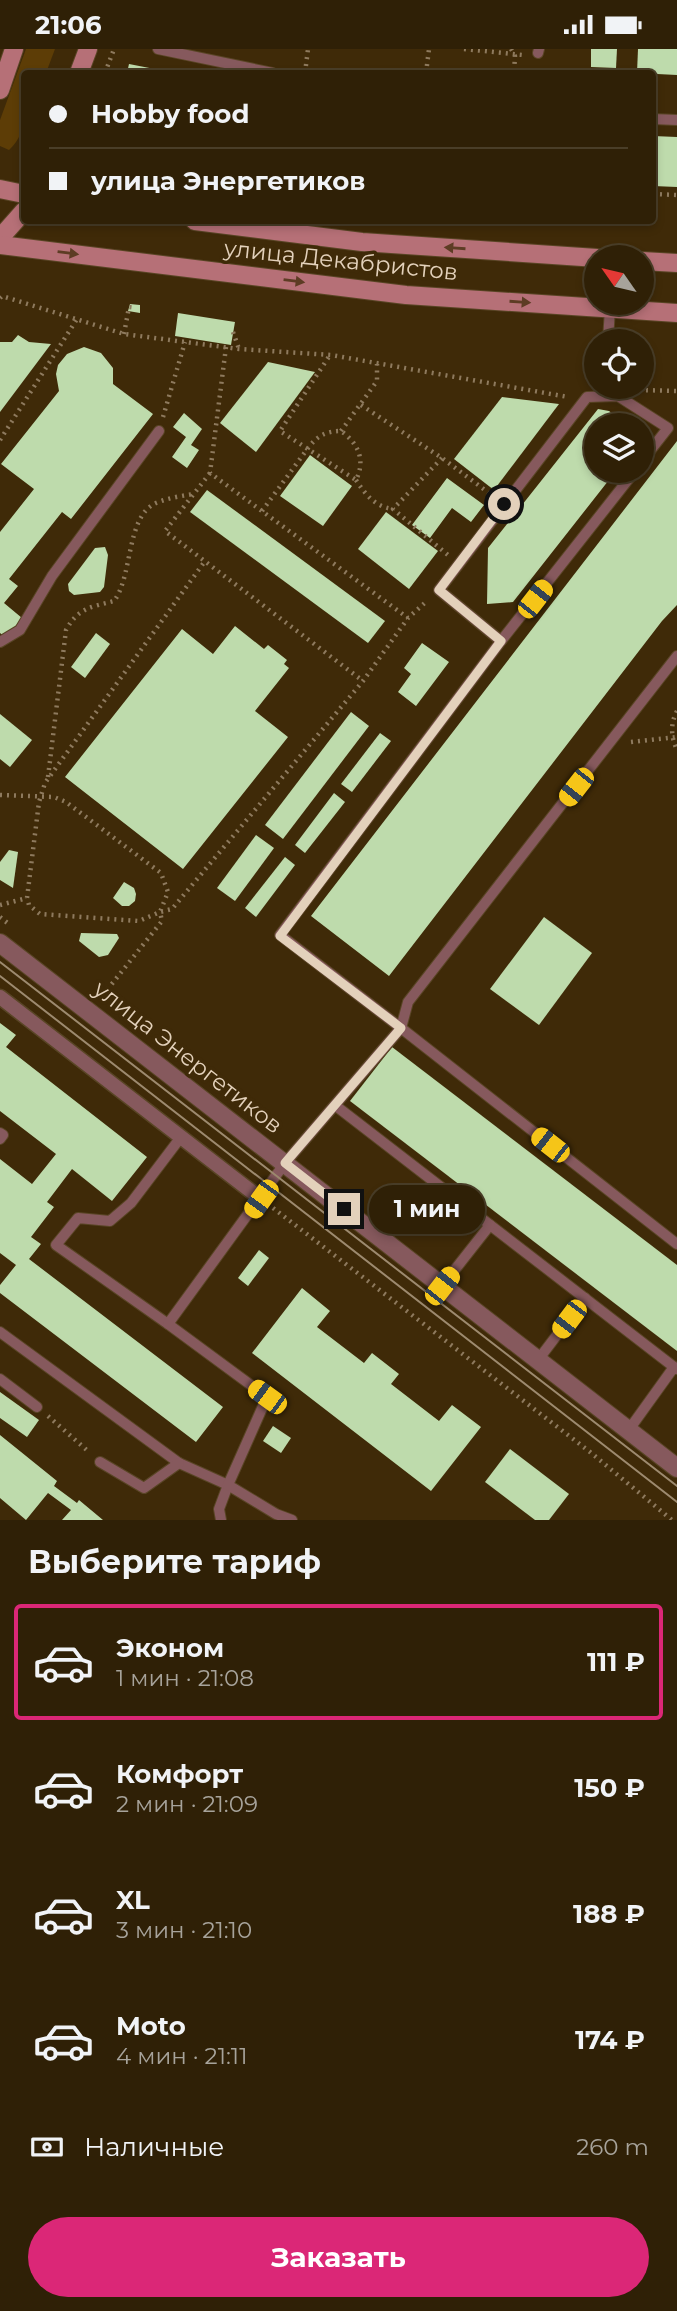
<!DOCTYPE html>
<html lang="ru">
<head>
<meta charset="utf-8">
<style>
  :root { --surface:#2f2006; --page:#372810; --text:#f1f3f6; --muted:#a7a39b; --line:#4a3e28; --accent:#db2777 }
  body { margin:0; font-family:Montserrat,sans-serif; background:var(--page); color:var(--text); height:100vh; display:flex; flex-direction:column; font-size:26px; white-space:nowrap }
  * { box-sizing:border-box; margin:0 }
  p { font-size:23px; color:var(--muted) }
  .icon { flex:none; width:38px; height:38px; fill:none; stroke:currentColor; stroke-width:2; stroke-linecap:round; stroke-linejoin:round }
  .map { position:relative; height:1471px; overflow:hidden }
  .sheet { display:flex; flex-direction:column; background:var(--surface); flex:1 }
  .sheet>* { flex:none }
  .guide { position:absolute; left:21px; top:21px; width:635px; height:154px; border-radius:7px; box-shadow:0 4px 10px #0003,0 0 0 2px var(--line); display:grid; align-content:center; height:154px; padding:0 28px; background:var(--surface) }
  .needle { width:46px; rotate:304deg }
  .fabs { position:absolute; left:584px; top:196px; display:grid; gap:14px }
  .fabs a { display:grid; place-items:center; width:70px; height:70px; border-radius:50%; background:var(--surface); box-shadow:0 4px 10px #0003,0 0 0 2px var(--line); font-size:35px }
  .end { position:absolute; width:32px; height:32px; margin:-16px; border:9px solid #e3d1bb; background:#111; box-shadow:0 0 0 4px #111 }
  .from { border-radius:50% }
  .bubble { position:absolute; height:49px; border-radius:24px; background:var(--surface); box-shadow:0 4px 10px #0003,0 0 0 2px var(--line); font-size:23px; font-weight:700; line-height:49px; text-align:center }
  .car { position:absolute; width:21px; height:42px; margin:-21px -10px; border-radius:9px; box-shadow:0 0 5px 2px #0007; background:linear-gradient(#f5c518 24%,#345 0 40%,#f5c518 0 76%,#345 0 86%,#f5c518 0) }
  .guide b { display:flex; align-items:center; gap:24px; height:66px; font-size:26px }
  .guide b+b { border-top:2px solid var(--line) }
  .guide i { width:18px; height:18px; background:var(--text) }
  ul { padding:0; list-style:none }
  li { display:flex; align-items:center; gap:21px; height:116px; margin:0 14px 10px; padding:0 14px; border:4px solid transparent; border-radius:7px }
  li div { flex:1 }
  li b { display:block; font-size:26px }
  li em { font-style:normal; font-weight:700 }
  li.active { border-color:var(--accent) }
  li>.icon { width:63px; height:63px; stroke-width:1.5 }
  h2 { padding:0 28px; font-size:32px; line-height:84px }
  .pay { display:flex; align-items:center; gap:18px; height:77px; padding:0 28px; font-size:26px }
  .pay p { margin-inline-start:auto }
  .cta { display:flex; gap:14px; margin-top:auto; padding:14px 28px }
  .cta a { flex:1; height:80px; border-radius:42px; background:var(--accent); color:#fff; font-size:28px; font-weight:700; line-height:80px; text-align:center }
  .status { display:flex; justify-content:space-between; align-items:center; height:49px; padding:0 35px; background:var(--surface); direction:ltr }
  .status svg { height:19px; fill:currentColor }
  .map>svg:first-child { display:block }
  .green { fill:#5d3d06 }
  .building { fill:#bedbac }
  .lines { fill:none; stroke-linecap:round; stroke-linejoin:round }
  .service-casing { stroke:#594525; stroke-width:12 }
  .pedestrian-casing { stroke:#594525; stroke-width:17 }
  .minor-casing { stroke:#594525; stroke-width:20 }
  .secondary-casing { stroke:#594525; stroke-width:20 }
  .path { stroke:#8e7a5e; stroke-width:4.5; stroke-dasharray:2 5; stroke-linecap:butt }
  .service { stroke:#86595d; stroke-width:10 }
  .pedestrian { stroke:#86595d; stroke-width:14 }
  .minor { stroke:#86595d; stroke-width:18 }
  .secondary { stroke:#b67077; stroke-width:18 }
  .tram { stroke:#9d8a6f; stroke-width:2 }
  .oneway { fill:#5d3c24 }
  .route { stroke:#e3d1bb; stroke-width:9 }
  .labels { text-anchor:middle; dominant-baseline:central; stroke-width:7; stroke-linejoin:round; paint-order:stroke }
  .street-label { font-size:23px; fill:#e3d1bb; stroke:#3f2a08 }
</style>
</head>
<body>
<div class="status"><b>21:06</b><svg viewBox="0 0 49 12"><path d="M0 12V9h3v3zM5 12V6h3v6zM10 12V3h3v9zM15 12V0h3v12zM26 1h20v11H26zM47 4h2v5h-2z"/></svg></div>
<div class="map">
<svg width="677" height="1471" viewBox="0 0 677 1471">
  <rect width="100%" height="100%" fill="#3f2a08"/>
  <!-- green -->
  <path class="green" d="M26,0h29l-9,24h-22c0,26 7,58 -15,77l-9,-4v-26z"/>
  <!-- building -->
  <g class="building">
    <polygon points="591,0 617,0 616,19 591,18"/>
    <polygon points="638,0 677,0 677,26 637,24"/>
    <polygon points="129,15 170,23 170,24 127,24"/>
    <polygon points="653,87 677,88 677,138 653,137"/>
    <polygon points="130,255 140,256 140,264 128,262"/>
    <polygon points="178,264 235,273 231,296 175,287"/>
    <polygon points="18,286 29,293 51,295 0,363 0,293 12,293"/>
    <polygon points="84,298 101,304 113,319 113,335 153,365 71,470 62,463 9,530 18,537 4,554 22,569 6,589 0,584 0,483 34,440 1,415 59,342 56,325 58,316 67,305"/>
    <polygon points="268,313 315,323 256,403 220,374"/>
    <polygon points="502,348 559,355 494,441 454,410"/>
    <polygon points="598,360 609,362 628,376 597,376 597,422 616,422 513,553 487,555 488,499"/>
    <polygon points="184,364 202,380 191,396 199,401 187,419 172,408 186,388 173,378"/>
    <polygon points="677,392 677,556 662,572 389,927 311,867"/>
    <polygon points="310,406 352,437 323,477 280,447"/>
    <polygon points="447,429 484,456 471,473 452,459 430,489 412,476"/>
    <polygon points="207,441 385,572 368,594 190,463"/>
    <polygon points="386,463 438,502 409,540 358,500"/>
    <polygon points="105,498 108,506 104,538 100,543 74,546 69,542 68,535 95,499"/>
    <polygon points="235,577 264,600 268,596 287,611 284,615 289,619 255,662 288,688 183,820 65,728 182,580 213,605"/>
    <polygon points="96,584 110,595 85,629 71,618"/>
    <polygon points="422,594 449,613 416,657 398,643 411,625 404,619"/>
    <polygon points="351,663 369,677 283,790 265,776"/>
    <polygon points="0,665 32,691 10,718 0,710"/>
    <polygon points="380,684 391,692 352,743 341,735"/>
    <polygon points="334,744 345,753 305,804 295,796"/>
    <polygon points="256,786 274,799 235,852 217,839"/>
    <polygon points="9,801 18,803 13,839 0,831 0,813"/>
    <polygon points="285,808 295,816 256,868 245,859"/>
    <polygon points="124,833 134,839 136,845 135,852 129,857 122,857 113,849"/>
    <polygon points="544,868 592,904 539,976 490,940"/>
    <polygon points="81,884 117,885 119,889 108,906 99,908 79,892"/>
    <polygon points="0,974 16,986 6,998 147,1108 112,1152 72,1120 47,1153 54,1158 31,1188 41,1195 29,1210 223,1358 196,1393 0,1244 0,1236 16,1216 0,1204 0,1110 32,1135 56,1105 0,1062"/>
    <polygon points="392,998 677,1216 677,1302 350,1052"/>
    <polygon points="259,1201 269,1209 248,1237 238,1229"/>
    <polygon points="302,1239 330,1262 317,1278 364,1314 372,1304 399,1325 391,1335 439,1372 452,1356 481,1378 431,1442 252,1304"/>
    <polygon points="0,1343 39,1371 27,1388 0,1369"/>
    <polygon points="273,1377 291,1389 281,1404 263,1392"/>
    <polygon points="0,1386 57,1432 54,1437 77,1454 79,1451 103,1471 62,1471 71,1461 48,1444 26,1471 0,1449"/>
    <polygon points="510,1400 569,1445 549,1471 535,1471 485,1433"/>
  </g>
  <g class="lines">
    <!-- service casing -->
    <g class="service-casing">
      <g id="service">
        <polyline points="158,0 273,24"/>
        <polyline points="538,4 539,0"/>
        <polyline points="653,70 677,71"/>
        <polyline points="608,292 610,259"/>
        <polyline points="501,592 439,541 587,348 618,347 668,379 642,412"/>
        <polyline points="0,593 20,581 52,527 159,382"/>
        <polyline points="677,607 408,953 401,979 677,1195"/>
        <polyline points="336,1057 674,1318"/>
        <polyline points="0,1084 3,1086 0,1090"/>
        <polyline points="442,1237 490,1176"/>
        <polyline points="168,1275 56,1196 78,1169 110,1172 131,1154 181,1088"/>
        <polyline points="0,1283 179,1414 228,1436 219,1460 221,1471"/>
        <polyline points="538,1311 585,1249"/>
        <polyline points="0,1330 37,1358"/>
        <polyline points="628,1382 674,1318 677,1320"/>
        <polyline points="100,1413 144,1439 179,1414"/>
        <polyline points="292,1471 276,1465 228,1436 267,1348 168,1275 285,1114 401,979 280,886 501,592 635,422"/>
      </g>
    </g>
    <!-- pedestrian casing -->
    <g class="pedestrian-casing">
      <polyline id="pedestrian" points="0,948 261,1150"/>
    </g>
    <!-- minor casing -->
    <g class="minor-casing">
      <polyline id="minor" points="0,894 677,1419"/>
    </g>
    <!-- secondary casing -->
    <g class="secondary-casing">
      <g id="secondary">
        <polyline points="79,24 88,0"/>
        <polyline points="0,41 14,0"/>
        <polyline points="0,140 24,145"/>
        <polyline points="195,172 362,193 597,209"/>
        <polyline points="0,189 24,162"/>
        <polyline points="0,196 406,246 677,264"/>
        <polyline points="642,212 677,214"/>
      </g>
    </g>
    <!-- path -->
    <g class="path">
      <polyline points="464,0 523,6"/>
      <polyline points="511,0 515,7 514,24"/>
      <polyline points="105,24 114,0"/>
      <polyline points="305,24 308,0"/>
      <polyline points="426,24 429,0"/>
      <polyline points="653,145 677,146"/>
      <polyline points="0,249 2,247 124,285 239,300 331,306 568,348"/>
      <polyline points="233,283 239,300"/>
      <polyline points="124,285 129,258 136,259"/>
      <polyline points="226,298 210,424 408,569"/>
      <polyline points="639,341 677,342"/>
      <polyline points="361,356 442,409 493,447"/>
      <polyline points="163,368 185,293"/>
      <polyline points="341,382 377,332 377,315"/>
      <polyline points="0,391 77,270"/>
      <polyline points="442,409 393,460 448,506"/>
      <polyline points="210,424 165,482 363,632"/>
      <path d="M356,431c9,14 19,27 37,29"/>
      <path d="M262,462l46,-63c9,-12 18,-17 33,-17 17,12 25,29 15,49l-76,-49 50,-76"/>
      <path d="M677,662c-7,13 -6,26 0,39"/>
      <polyline points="631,693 677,688"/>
      <path d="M48,728l18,-147c12,-22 25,-23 48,-29 19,-25 12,-85 42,-98 12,-5 25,-7 37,-9"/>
      <polyline points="0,746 54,748 66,753 161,824 168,843 160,863 139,872 40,865 29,856 27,849"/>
      <polyline points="0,856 27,849 39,753 45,734 205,512"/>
      <polyline points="0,868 10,876"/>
      <polyline points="103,946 162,872 160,863 172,860 363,632 408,569 428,551"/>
      <polyline points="273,1159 590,1403 672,1471"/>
      <polyline points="48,1367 89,1403"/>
    </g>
    <!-- service -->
    <use href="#service" class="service"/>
    <!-- pedestrian -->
    <use href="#pedestrian" class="pedestrian"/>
    <!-- minor -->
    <use href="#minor" class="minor"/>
    <!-- secondary -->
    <use href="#secondary" class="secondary"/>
    <!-- tram -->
    <g class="tram">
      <polyline points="0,913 677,1437"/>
      <polyline points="0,927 677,1453"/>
    </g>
  </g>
  <!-- one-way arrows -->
  <defs><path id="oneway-solid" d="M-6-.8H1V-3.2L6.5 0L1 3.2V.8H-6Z" transform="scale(1.75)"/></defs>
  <g class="oneway">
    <use href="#oneway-solid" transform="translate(455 199) rotate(-176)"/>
    <use href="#oneway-solid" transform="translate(68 204) rotate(7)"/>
    <use href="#oneway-solid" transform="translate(294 232) rotate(7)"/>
    <use href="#oneway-solid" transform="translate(520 253) rotate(4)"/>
  </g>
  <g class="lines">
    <!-- route -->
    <polyline class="route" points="344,1160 285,1114 401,979 280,887 501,592 439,541 504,455"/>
  </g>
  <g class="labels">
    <!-- street labels -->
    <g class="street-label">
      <text transform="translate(341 211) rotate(6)">улица Декабристов</text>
      <text transform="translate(188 1008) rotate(38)">улица Энергетиков</text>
    </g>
  </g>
</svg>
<div class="fabs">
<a><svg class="needle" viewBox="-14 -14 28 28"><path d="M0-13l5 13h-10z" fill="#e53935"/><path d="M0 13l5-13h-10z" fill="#a7a39b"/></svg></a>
<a><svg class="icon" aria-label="locate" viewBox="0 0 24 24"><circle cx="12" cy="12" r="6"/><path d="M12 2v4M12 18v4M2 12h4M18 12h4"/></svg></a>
<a><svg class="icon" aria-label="layers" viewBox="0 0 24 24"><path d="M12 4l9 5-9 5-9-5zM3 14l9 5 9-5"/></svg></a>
</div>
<i class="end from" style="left:504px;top:455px"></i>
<i class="end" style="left:344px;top:1160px"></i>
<div class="bubble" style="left:369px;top:1136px;width:116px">1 мин</div>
<i class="car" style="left:535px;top:550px;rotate:38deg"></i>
<i class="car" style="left:576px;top:738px;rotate:218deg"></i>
<i class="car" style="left:550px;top:1096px;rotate:308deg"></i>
<i class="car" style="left:261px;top:1150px;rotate:216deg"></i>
<i class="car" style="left:442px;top:1237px;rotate:38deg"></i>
<i class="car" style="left:569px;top:1270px;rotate:217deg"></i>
<i class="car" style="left:267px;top:1348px;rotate:306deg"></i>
<div class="guide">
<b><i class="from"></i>Hobby food</b>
<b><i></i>улица Энергетиков</b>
</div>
</div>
<section class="sheet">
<h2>Выберите тариф</h2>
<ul>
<li class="active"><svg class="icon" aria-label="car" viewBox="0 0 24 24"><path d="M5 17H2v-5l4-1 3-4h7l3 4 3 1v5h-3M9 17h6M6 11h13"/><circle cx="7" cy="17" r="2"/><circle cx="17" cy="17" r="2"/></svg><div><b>Эконом</b><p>1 мин · 21:08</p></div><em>111 ₽</em></li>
<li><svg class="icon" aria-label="car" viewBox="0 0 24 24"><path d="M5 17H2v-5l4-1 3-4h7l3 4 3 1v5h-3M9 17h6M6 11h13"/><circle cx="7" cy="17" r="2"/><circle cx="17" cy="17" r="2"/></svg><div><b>Комфорт</b><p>2 мин · 21:09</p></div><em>150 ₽</em></li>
<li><svg class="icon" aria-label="car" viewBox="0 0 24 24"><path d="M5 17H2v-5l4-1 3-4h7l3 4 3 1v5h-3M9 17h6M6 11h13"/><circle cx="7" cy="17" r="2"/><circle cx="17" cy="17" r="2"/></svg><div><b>XL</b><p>3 мин · 21:10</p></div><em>188 ₽</em></li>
<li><svg class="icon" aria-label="car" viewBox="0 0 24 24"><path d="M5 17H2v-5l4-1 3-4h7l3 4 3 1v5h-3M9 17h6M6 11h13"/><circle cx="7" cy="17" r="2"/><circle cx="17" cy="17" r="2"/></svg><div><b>Moto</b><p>4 мин · 21:11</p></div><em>174 ₽</em></li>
</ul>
<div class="pay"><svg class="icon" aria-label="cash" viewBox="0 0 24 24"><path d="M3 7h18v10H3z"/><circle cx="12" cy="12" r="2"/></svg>Наличные<p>260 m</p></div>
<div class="cta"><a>Заказать</a></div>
</section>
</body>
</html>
